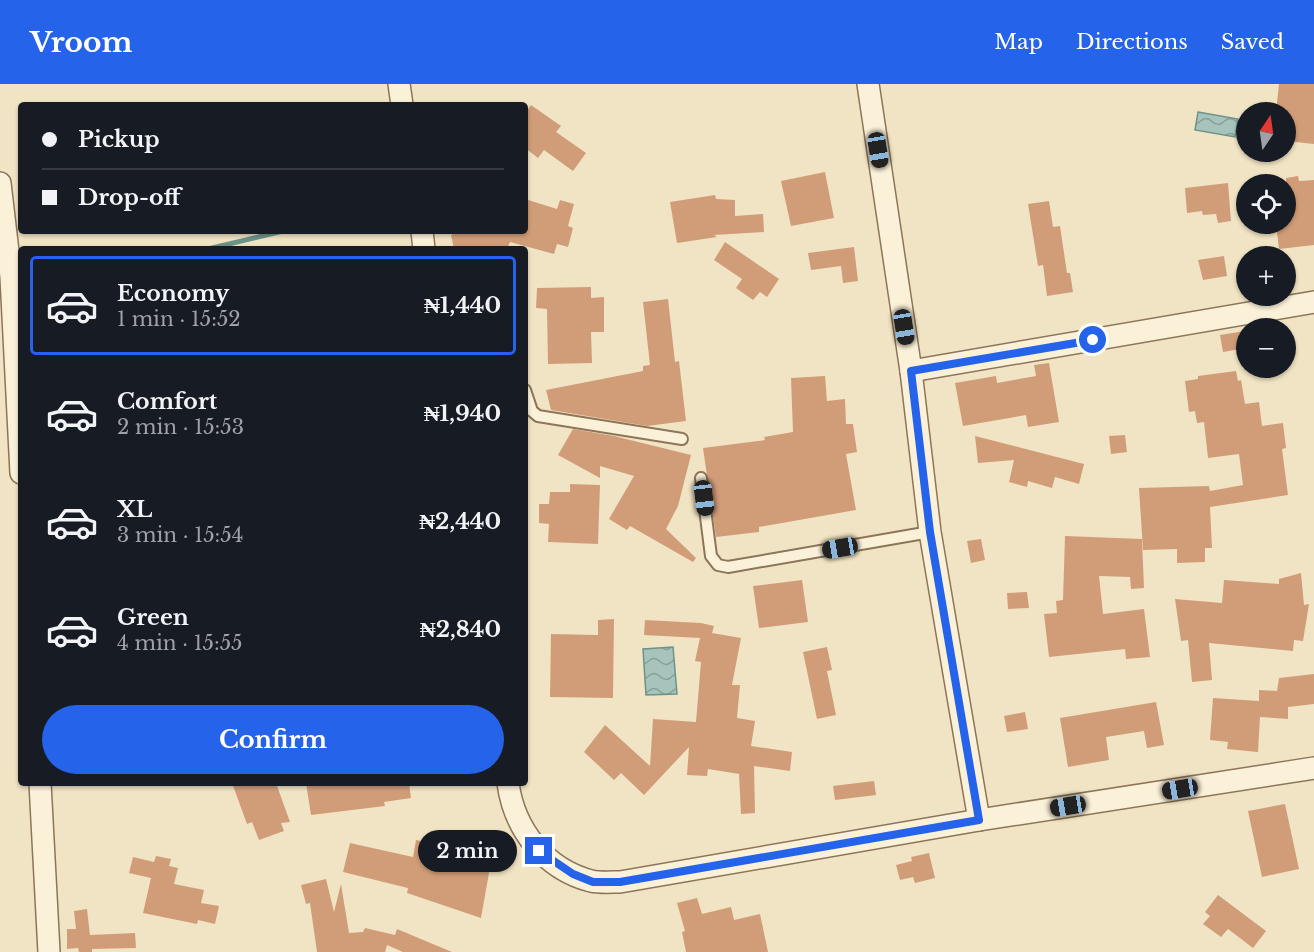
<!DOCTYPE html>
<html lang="en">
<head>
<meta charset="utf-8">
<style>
  :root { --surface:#171b24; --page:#20242c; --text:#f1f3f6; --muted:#9ea1a6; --line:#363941; --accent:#2563eb }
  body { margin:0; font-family:"Libre Baskerville",serif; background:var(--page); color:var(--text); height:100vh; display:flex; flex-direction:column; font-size:22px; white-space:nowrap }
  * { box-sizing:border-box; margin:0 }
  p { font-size:20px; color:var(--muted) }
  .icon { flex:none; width:33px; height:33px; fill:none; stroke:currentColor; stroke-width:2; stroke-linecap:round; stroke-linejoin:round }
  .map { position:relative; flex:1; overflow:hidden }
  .sheet { position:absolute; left:18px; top:162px; width:510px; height:540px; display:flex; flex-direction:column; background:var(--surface); border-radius:6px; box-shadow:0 2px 4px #0004 }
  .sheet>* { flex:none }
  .guide { position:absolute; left:18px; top:18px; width:510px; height:132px; border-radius:6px; box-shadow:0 2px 4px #0004; display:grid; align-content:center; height:132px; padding:0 24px; background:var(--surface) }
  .needle { width:39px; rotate:13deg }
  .fabs { position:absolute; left:1236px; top:18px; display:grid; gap:12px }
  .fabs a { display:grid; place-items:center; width:60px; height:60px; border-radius:50%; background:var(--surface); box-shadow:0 2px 4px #0004; font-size:30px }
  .end { position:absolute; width:27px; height:27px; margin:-14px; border:8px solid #2563eb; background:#fff; box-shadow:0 0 0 3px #fff }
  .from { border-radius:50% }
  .bubble { position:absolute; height:42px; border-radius:21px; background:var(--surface); box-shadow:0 2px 4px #0004; font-size:20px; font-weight:800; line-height:42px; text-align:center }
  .car { position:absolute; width:18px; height:36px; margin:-18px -9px; border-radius:8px; box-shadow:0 0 4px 2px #0007; background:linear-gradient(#222 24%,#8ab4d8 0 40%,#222 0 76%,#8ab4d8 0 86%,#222 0) }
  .guide b { display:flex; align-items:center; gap:21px; height:57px; font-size:22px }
  .guide b+b { border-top:2px solid var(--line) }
  .guide i { width:15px; height:15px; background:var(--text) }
  ul { padding:10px 0 0; list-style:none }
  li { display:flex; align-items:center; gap:18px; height:99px; margin:0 12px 9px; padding:0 12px; border:3px solid transparent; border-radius:6px }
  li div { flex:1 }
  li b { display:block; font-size:22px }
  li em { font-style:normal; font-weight:800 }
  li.on { border-color:var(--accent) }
  li>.icon { width:54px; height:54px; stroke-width:1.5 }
  .button { display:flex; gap:12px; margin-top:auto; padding:12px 24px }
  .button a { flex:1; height:69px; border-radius:36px; background:var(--accent); color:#fff; font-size:24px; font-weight:800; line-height:69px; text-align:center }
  header { display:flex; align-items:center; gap:36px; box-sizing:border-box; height:84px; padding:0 30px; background:var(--accent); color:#fff }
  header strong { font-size:28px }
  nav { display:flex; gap:33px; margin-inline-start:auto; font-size:21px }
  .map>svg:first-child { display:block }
  .water { fill:url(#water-waves); stroke:#6c9389; stroke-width:1.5 }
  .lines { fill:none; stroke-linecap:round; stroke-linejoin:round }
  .stream { stroke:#6c9389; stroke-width:5 }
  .building { fill:#d19d78 }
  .service-casing { stroke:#8d7559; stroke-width:14 }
  .minor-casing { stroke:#8d7559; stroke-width:24 }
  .service { stroke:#fbf1d9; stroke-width:10 }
  .minor { stroke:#fbf1d9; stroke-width:21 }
  .route { stroke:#2563eb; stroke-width:8 }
</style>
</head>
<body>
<header>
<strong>Vroom</strong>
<nav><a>Map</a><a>Directions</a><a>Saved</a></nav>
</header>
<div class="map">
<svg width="1314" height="868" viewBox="0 0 1314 868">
  <defs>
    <pattern id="water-waves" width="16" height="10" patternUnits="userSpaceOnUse" patternTransform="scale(1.5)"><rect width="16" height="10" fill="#a6c4bb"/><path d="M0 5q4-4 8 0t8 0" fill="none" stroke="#88a097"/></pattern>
  </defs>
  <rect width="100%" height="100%" fill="#f1e4c4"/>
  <!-- water -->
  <g class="water">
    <polygon points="1198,28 1238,35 1235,53 1195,46"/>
    <polygon points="673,563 677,610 646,611 643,565"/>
  </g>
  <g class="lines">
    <!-- stream -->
    <polyline class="stream" points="208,165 283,147"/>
  </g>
  <!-- building -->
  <g class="building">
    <polygon points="1279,0 1314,0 1314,60 1286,57 1286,28 1276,28"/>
    <polygon points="531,21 561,42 556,48 586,69 573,87 544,66 538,74 525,64 525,30"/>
    <polygon points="825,88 834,134 791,142 781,97"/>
    <polygon points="1298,92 1299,97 1314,96 1314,161 1279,165 1276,140 1286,140 1286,94"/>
    <polygon points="1228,99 1231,137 1218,139 1216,130 1203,131 1202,127 1187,129 1185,104"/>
    <polygon points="715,111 716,115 735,116 735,132 763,130 764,148 714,151 717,153 677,159 670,118"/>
    <polygon points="525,115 557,125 560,116 574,120 568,142 573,144 568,163 557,160 554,170 510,158 507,165 454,165 451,151 456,149 457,147 525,147"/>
    <polygon points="1049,117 1053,143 1060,142 1067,189 1070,189 1073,208 1047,212 1043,181 1038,182 1028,120"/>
    <polygon points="725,158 779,195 767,213 760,208 753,216 736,204 742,195 714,176"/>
    <polygon points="854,163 858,197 843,199 841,182 811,186 808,169"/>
    <polygon points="1224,172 1227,192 1203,196 1198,176"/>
    <polygon points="591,203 591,214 604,213 604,248 591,248 592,279 548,280 547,225 536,224 537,204"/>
    <polygon points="668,215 675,278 679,277 686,337 647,342 551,326 546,306 643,287 643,282 650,281 643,218"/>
    <polygon points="1245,247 1246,264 1223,268 1220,251"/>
    <polygon points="1049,279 1059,338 1028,343 1026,331 963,342 955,299 996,292 997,299 1036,292 1034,281"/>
    <polygon points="1236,287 1238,297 1241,296 1245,320 1259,318 1262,342 1283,339 1286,364 1282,365 1288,411 1210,423 1212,464 1205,464 1205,478 1177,479 1177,465 1143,466 1139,404 1209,402 1210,407 1243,401 1239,370 1208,374 1204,338 1197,339 1195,327 1189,328 1185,297 1198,295 1198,292"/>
    <polygon points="825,292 827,317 845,315 846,340 853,340 857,368 846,370 856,426 759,443 759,448 716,453 703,364 765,356 764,353 793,348 791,294"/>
    <polygon points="573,345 614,352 691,371 678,422 666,445 696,474 693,478 630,442 627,446 609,435 634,392 600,382 600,394 558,371"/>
    <polygon points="1125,351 1127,368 1111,370 1109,352"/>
    <polygon points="975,352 1084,380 1079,400 1055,393 1052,404 1028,397 1027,403 1009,398 1014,376 978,379"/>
    <polygon points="570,400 600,401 598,460 548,458 549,440 539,439 539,420 549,420 550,408 570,408"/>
    <polygon points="1065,452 1142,455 1144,504 1131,505 1130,493 1099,492 1103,530 1144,525 1150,573 1126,575 1125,565 1049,573 1044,530 1057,529 1056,517 1063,516"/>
    <polygon points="981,455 985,476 971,479 967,457"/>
    <polygon points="1301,489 1304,521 1309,520 1303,557 1294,556 1293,567 1209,559 1212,596 1192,598 1188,556 1181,557 1175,515 1222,519 1224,496 1279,500 1279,495"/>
    <polygon points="802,496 808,538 759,544 753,502"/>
    <polygon points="1027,508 1029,524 1008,525 1007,509"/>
    <polygon points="614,535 613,614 550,613 551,550 598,551 598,536"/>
    <polygon points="645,536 701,539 714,542 712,549 741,554 732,601 740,601 737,634 755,637 751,662 792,668 790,687 754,682 755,729 741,730 739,690 708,685 707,692 687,691 689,663 644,711 621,689 614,696 584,668 605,641 650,682 653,635 696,638 701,578 695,577 700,554 644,551"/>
    <polygon points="827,563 832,586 827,587 836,631 817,635 803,568"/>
    <polygon points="1314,590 1314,620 1288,623 1288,635 1260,633 1258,668 1227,665 1228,658 1210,656 1213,614 1259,617 1259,606 1277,607 1279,594"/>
    <polygon points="1156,618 1164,661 1147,664 1144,647 1106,653 1109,676 1068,683 1060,634"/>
    <polygon points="1025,628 1028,645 1007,648 1004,632"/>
    <polygon points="874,697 876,711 835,716 833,702"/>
    <polygon points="232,699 276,699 290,738 281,739 284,747 259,756 252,738 247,740"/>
    <polygon points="306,699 409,699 411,714 384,718 385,722 311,731"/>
    <polygon points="1285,720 1299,785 1262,793 1248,727"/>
    <polygon points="416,756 492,772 481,834 407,809 408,804 343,788 350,759 413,773"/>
    <polygon points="929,769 935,794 915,799 913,793 900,796 896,781 912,777 911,773"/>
    <polygon points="156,772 171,775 169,782 178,784 174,800 204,806 201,819 219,822 215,840 198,836 197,840 143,829 151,794 129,789 133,773 154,778"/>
    <polygon points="326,795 334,828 341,800 349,849 363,848 365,844 395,851 397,845 452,868 403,868 387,861 385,868 317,868 310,819 306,820 301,801"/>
    <polygon points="1218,811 1266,847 1253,864 1228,845 1221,853 1203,840 1210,832 1205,828"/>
    <polygon points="697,814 702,830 731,823 734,836 760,830 768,868 686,868 682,848 685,847 677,819"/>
    <polygon points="87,825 90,851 135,849 136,864 92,865 92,868 79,868 78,864 67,865 67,845 76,845 74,827"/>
  </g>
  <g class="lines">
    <!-- service casing -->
    <g class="service-casing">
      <g id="service">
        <polyline points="525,306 532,327 538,332 682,355"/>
        <polyline points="701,394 711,472 718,481 728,483 930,448"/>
      </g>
    </g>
    <!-- minor casing -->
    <g class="minor-casing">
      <g id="minor">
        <polyline points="399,0 402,21"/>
        <polyline points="868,0 911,287 930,448 979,736"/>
        <polyline points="0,99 11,193 21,389"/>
        <polyline points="422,147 424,165"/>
        <polyline points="911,287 1314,218"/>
        <polyline points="40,699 49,868"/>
        <path d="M508,699c6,46 37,86 83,98 9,2 20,1 29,1l359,-62 335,-52"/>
      </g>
    </g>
    <!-- service -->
    <use href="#service" class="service"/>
    <!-- minor -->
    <use href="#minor" class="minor"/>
  </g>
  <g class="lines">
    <!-- route -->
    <polyline class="route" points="539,767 573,790 593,798 620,798 979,736 930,448 911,287 1093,256"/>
  </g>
</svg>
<div class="fabs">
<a><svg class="needle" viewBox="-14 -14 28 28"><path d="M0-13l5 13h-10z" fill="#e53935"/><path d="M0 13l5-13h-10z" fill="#9ea1a6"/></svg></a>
<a><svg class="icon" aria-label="locate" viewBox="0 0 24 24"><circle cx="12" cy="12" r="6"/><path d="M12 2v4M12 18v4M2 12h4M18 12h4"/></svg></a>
<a>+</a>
<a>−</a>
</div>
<i class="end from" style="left:1093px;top:256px"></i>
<i class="end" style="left:539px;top:767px"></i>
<div class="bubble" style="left:418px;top:746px;width:99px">2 min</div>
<i class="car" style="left:878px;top:66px;rotate:171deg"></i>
<i class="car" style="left:904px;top:243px;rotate:171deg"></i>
<i class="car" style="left:704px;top:414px;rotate:173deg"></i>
<i class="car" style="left:840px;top:464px;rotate:260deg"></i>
<i class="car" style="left:1180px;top:705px;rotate:261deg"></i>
<i class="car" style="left:1068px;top:722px;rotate:261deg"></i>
<div class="guide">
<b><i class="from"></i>Pickup</b>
<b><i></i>Drop-off</b>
</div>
<section class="sheet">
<ul>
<li class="on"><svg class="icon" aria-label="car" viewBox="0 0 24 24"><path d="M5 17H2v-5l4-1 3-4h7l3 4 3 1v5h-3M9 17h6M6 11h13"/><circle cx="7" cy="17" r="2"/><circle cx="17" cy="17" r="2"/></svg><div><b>Economy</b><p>1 min · 15:52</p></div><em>₦1,440</em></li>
<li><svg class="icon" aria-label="car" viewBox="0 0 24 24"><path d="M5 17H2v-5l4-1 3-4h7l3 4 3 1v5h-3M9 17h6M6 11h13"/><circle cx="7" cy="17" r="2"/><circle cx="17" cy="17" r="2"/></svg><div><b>Comfort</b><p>2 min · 15:53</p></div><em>₦1,940</em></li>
<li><svg class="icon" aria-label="car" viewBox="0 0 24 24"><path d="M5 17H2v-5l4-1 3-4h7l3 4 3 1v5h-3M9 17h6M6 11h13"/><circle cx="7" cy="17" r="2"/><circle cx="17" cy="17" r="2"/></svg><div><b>XL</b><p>3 min · 15:54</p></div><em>₦2,440</em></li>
<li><svg class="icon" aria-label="car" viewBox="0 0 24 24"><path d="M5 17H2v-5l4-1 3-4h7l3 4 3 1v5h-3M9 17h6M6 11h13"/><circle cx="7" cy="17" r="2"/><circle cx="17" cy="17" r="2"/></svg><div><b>Green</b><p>4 min · 15:55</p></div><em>₦2,840</em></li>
</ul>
<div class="button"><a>Confirm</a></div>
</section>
</div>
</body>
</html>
